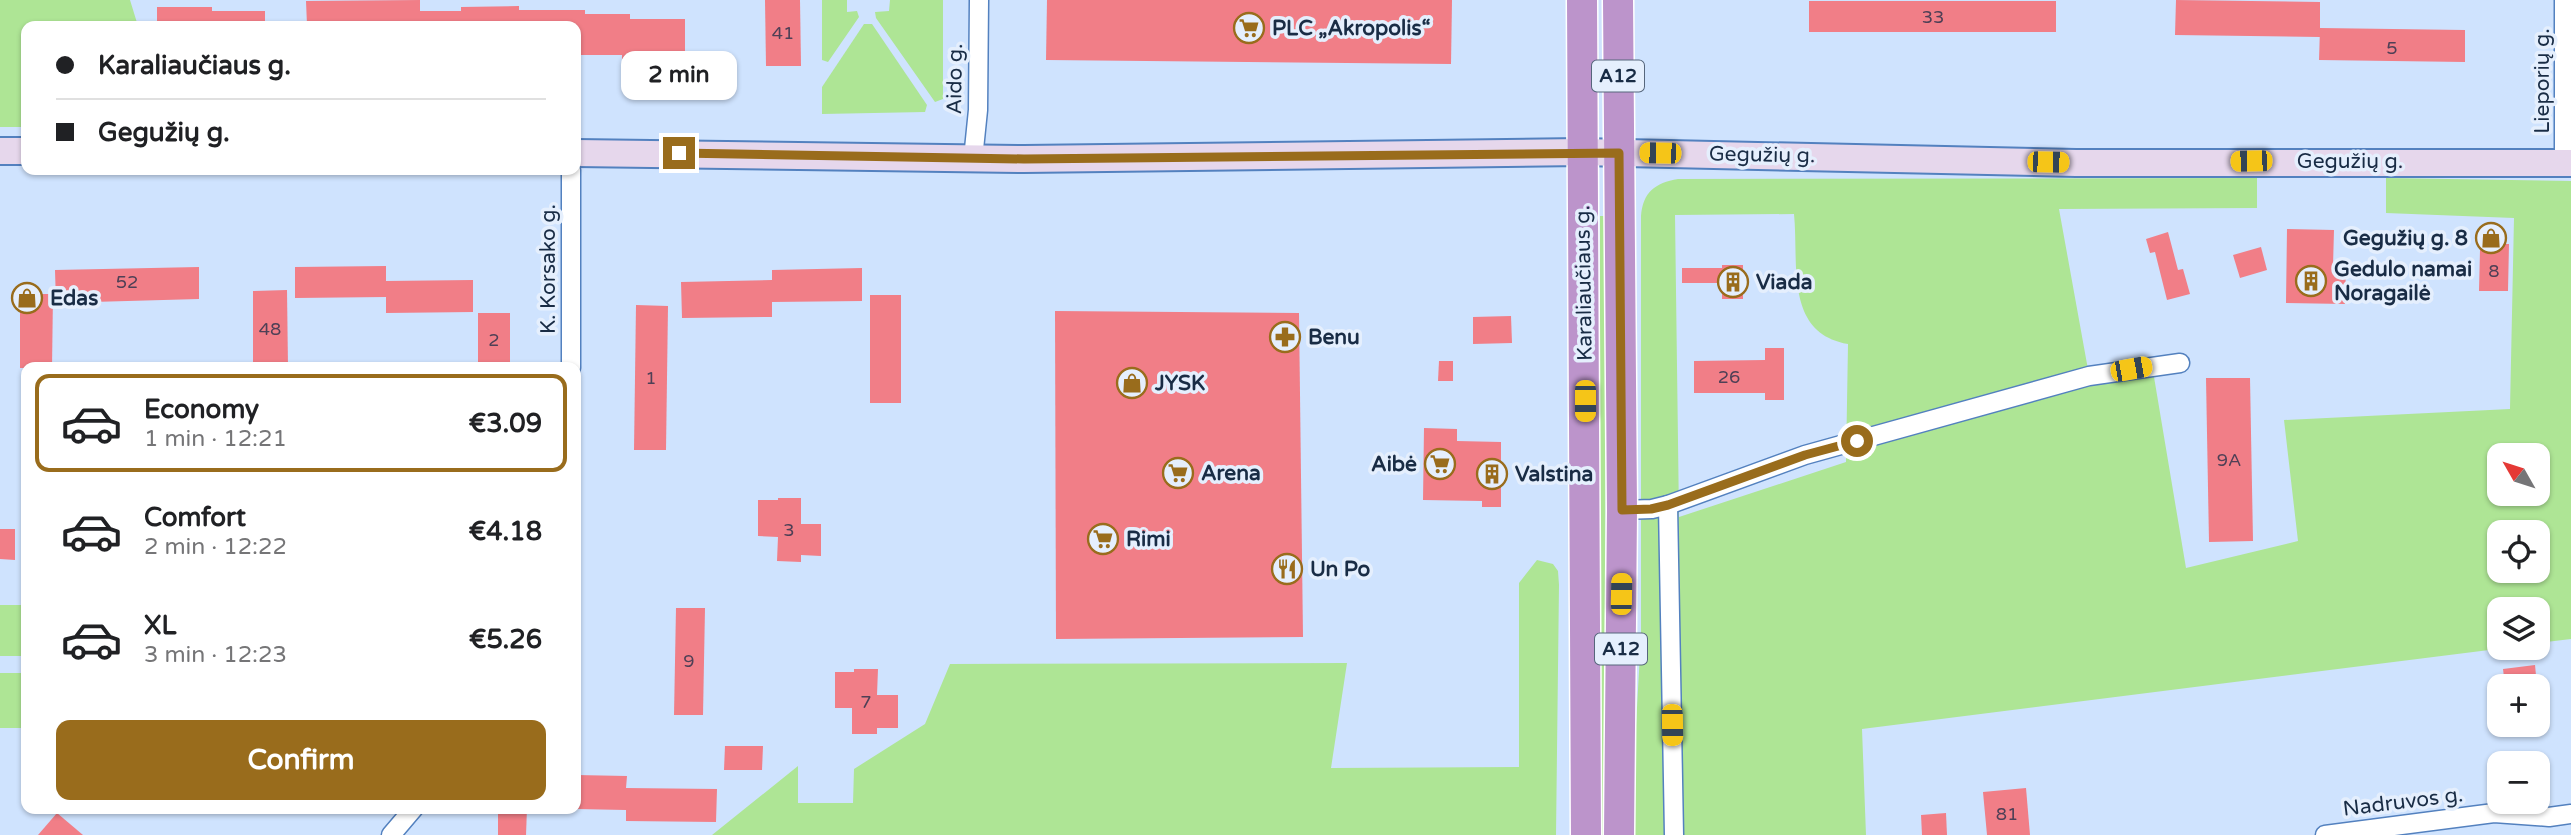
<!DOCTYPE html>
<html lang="en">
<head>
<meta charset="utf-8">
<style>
  :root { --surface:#fff; --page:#f2f2f2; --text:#202124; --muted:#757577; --line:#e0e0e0; --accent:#996c1c }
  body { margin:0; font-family:"Varela Round",sans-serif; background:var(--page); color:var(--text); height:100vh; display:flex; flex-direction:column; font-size:26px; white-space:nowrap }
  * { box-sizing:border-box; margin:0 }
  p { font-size:23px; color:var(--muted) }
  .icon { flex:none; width:38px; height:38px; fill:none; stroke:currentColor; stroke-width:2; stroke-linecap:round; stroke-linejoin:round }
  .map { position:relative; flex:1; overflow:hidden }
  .drawer { position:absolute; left:21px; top:362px; width:560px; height:452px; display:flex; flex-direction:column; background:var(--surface); border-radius:14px; box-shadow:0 2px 5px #0004 }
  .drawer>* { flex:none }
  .hud { position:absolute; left:21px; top:21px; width:560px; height:154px; border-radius:14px; box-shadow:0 2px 5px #0004; display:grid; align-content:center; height:154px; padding:0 35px; background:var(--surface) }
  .needle { width:46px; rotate:309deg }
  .fabs { position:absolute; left:2487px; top:443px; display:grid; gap:14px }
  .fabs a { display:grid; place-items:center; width:63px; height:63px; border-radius:14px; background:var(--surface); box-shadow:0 2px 5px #0004; font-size:35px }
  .end { position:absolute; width:32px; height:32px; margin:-16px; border:9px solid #996c1c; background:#fff; box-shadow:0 0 0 4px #fff }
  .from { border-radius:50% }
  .bubble { position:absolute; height:49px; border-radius:14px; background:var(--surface); box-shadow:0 2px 5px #0004; font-size:23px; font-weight:700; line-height:49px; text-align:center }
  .car { position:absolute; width:21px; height:42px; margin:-21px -10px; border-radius:9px; box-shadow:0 0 5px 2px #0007; background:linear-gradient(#f5c518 24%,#345 0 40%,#f5c518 0 76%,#345 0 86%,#f5c518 0) }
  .hud b { display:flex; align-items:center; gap:24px; height:66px; font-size:26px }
  .hud b+b { border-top:2px solid var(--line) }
  .hud i { width:18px; height:18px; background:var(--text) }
  ul { padding:12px 0 0; list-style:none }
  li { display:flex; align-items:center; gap:21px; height:98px; margin:0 14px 10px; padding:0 21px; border:4px solid transparent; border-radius:14px }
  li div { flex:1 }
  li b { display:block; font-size:26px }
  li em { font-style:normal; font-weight:700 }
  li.on { border-color:var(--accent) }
  li>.icon { width:63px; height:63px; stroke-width:1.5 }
  .primary-button { display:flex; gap:14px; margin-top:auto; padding:14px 35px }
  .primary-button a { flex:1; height:80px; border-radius:14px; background:var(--accent); color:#fff; font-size:28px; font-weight:700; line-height:80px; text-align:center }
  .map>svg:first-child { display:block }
  .green { fill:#aee595; fill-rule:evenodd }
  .building { fill:#f17e87 }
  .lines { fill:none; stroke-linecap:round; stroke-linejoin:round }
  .minor-casing { stroke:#5381bf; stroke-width:21 }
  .secondary-casing { stroke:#5381bf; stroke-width:30 }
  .trunk-casing { stroke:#fff; stroke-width:33 }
  .minor { stroke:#fff; stroke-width:18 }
  .secondary { stroke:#e6d7ec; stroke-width:26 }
  .trunk { stroke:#bc94cb; stroke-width:30 }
  .route { stroke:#996c1c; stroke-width:9 }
  .labels { text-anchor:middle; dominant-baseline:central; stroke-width:7; stroke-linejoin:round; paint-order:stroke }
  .number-label { font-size:18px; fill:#4f4056 }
  .shield { fill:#e5effd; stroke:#56667c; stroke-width:2 }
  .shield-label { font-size:19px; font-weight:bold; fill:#192c45 }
  .poi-label { font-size:21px; font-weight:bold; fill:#192c45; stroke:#e5effd; text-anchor:start }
  .street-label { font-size:21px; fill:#192c45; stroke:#e5effd }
</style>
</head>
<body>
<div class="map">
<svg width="2571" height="835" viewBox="0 0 2571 835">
  <rect width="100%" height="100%" fill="#cfe3fe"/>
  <!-- green -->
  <g class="green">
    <polygon points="0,0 130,0 138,26 26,26 26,127 0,127"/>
    <polygon points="822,0 847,0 847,12 857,11 859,17 828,62 822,60"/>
    <polygon points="890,0 943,0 943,99 935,102 876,18 875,12 889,11"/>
    <polygon points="864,24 872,24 927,105 925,112 822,114 822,87"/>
    <path d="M2257,178v30l-198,1 30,166 63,-10 34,203 112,-27 -14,-121 226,-11 4,-191 -128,-5v-35l185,3v458l-33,4v-34h-39v39h6l-643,81 4,106h-236l11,-200v-419c2,-24 14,-33 37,-37zM1794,214c5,49 -10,119 54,130l-2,118 -167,55 -4,-302zM2499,455h39v39h-39zM2499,532h39v38h-39z"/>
    <polygon points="1600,216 1606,216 1605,835 1600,835"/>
    <polygon points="1537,560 1553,564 1558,571 1559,585 1556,835 712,835 798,766 798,803 853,803 854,769 925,724 950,664 1347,663 1331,768 1519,767 1519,583"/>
    <rect x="0" y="605" width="26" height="51"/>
    <rect x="0" y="673" width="26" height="55"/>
  </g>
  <!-- building -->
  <g class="building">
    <polygon points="420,0 420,11 461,11 461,7 519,6 519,10 585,10 585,14 630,14 630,19 685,19 685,59 622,59 622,55 576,55 576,26 307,25 306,1"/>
    <polygon points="765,0 800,0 801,66 766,66"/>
    <polygon points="1047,0 1452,0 1451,64 1046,60"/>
    <polygon points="2176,0 2320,2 2320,37 2175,35"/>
    <rect x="1809" y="1" width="247" height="31"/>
    <polygon points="157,7 212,7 212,11 265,11 265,26 157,26"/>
    <polygon points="2320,28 2465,30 2465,62 2319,60"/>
    <polygon points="2287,229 2334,230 2333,266 2346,266 2345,304 2286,303"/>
    <polygon points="2168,232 2178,270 2183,269 2190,294 2167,300 2155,252 2150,253 2146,239"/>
    <polygon points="2493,244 2509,244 2508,291 2479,291 2480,250 2493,251"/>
    <polygon points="2261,247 2267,270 2240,278 2233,255"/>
    <polygon points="1722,265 1743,265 1743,299 1722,299 1722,283 1682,283 1682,268 1722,268"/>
    <polygon points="386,266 386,281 473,280 473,312 386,313 386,297 295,298 295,267"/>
    <polygon points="199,267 199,299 56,303 55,270"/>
    <polygon points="862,268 862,301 772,302 772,317 682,318 681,282 772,280 772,270"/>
    <polygon points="287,290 288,368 253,368 253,291"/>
    <polygon points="20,294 53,294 52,368 20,368"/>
    <rect x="870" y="295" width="31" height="108"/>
    <polygon points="636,305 668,306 666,450 634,450"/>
    <polygon points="1055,311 1299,313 1303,637 1056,639"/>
    <rect x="478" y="313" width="32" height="55"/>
    <polygon points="1511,316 1512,343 1473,344 1473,317"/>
    <polygon points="1765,348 1784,348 1784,400 1765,400 1765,393 1694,393 1694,361 1765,360"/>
    <polygon points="1439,361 1453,361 1453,381 1438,381"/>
    <polygon points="2206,378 2250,378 2253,541 2209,542"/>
    <polygon points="1424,428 1457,429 1457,441 1501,442 1501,507 1482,507 1482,501 1423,500"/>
    <polygon points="778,498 801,498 801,524 821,524 821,556 801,555 801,562 777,561 778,537 758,536 758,500 778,500"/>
    <polygon points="0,529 15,529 15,560 0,559"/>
    <polygon points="676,608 705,608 703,715 674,715"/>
    <polygon points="2535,665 2537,686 2505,686 2503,669"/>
    <polygon points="854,669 878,669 877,695 898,695 898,728 877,728 877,734 852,734 852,708 835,708 835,672 854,672"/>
    <polygon points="725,746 763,746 762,770 724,770"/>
    <polygon points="576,775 627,776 626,788 717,789 716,822 626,821 626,810 576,809"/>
    <polygon points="2026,788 2030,835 1987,835 1983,792"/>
    <polygon points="498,808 527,808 526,835 498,835"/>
    <polygon points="57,813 83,835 38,835"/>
    <polygon points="1946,813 1947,835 1922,835 1921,815"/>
  </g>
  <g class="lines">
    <!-- minor casing -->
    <g class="minor-casing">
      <g id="minor">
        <polyline points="2564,0 2564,163"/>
        <polyline points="973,159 978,110 979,0"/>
        <polyline points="571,368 571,170"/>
        <polyline points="1668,505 1674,835"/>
        <polyline points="1622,510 1652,509 1668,505 1805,455 2089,376 2180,363"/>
        <polyline points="391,835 414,808"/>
        <polyline points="2325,835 2494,813 2549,817 2571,814"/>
      </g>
    </g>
    <!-- secondary casing -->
    <g class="secondary-casing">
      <g id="secondary">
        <polyline points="0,151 26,151"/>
        <polyline points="576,153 1024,159 1581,152 2076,163 2571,163"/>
      </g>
    </g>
    <!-- trunk casing -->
    <g class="trunk-casing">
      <g id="trunk">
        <polyline points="1582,0 1586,835"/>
        <polyline points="1618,0 1622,510 1619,835"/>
      </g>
    </g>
    <!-- minor -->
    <use href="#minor" class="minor"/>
    <!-- secondary -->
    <use href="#secondary" class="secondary"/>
    <!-- trunk -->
    <use href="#trunk" class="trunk"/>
  </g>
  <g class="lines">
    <!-- route -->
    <polyline class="route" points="679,153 1024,159 1619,153 1622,510 1651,509 1668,505 1805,455 1857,441"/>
  </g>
  <!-- icons -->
  <defs>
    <g id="supermarket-ring" transform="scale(1.575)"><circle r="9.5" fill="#e5effd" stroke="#996c1c" stroke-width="1.5"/><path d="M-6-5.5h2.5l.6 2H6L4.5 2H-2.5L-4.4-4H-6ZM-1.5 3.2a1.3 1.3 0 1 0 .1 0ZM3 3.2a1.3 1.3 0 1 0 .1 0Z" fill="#996c1c"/></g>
    <g id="shop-ring" transform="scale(1.575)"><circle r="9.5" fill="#e5effd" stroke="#996c1c" stroke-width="1.5"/><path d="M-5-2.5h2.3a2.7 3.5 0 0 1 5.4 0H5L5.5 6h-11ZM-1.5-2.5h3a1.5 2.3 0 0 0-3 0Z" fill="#996c1c"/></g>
    <g id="building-ring" transform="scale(1.575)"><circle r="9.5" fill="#e5effd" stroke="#996c1c" stroke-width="1.5"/><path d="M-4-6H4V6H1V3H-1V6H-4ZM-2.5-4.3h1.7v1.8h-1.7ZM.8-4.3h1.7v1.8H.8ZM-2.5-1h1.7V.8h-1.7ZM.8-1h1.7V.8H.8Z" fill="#996c1c"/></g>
    <g id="pharmacy-ring" transform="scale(1.575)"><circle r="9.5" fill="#e5effd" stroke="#996c1c" stroke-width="1.5"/><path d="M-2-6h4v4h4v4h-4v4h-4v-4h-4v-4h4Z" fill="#996c1c"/></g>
    <g id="restaurant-ring" transform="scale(1.575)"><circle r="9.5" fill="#e5effd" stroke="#996c1c" stroke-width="1.5"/><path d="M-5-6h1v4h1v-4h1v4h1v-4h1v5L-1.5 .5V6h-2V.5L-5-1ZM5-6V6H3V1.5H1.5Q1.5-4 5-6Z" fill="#996c1c"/></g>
  </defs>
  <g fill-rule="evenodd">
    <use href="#supermarket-ring" x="1249" y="28"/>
    <use href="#shop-ring" x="2491" y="238"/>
    <use href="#building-ring" x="2311" y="281"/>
    <use href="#building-ring" x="1733" y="282"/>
    <use href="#shop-ring" x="27" y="298"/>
    <use href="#pharmacy-ring" x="1285" y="337"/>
    <use href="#shop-ring" x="1132" y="383"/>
    <use href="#supermarket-ring" x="1440" y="464"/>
    <use href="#supermarket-ring" x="1178" y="473"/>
    <use href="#building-ring" x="1492" y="474"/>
    <use href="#supermarket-ring" x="1103" y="539"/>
    <use href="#restaurant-ring" x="1287" y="569"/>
  </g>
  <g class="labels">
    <!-- number labels -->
    <g class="number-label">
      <text x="1933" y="17">33</text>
      <text x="783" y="33">41</text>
      <text x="2392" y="48">5</text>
      <text x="2494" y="271">8</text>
      <text x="127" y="282">52</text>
      <text x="270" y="329">48</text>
      <text x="494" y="340">2</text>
      <text x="1729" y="377">26</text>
      <text x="651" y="378">1</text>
      <text x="2229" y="460">9A</text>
      <text x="789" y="530">3</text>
      <text x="689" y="661">9</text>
      <text x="866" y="702">7</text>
      <text x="2007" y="814">81</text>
    </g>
    <!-- shield labels -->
    <g class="shield">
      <rect x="1592" y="60.5" width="52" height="31" rx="5"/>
      <rect x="1595" y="633.5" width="52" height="31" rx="5"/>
    </g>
    <g class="shield-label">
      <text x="1618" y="76">A12</text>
      <text x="1621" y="649">A12</text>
    </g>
    <!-- poi labels -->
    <g class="poi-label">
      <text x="1272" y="28">PLC „Akropolis“</text>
      <text x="2468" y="238" text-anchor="end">Gegužių g. 8</text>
      <text x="2334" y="269">Gedulo namai<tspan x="2334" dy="24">Noragailė</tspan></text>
      <text x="1756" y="282">Viada</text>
      <text x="50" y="298">Edas</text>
      <text x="1308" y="337">Benu</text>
      <text x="1155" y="383">JYSK</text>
      <text x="1417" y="464" text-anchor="end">Aibė</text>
      <text x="1201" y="473">Arena</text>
      <text x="1515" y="474">Valstina</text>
      <text x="1126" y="539">Rimi</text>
      <text x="1310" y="569">Un Po</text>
    </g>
    <!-- street labels -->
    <g class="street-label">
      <text transform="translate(955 79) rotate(-89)">Aido g.</text>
      <text transform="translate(2542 81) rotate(-90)">Lieporių g.</text>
      <text transform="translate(1762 155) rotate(1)">Gegužių g.</text>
      <text x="2350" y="161">Gegužių g.</text>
      <text transform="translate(548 269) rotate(-90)">K. Korsako g.</text>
      <text transform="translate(1584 283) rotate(-91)">Karaliaučiaus g.</text>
      <text transform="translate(2403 802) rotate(-7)">Nadruvos g.</text>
    </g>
  </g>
</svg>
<div class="fabs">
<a><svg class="needle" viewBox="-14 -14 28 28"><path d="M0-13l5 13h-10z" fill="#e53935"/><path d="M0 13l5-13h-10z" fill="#757577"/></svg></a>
<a><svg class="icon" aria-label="locate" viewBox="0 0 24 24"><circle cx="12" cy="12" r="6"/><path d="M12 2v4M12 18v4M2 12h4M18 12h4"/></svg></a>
<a><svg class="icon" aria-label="layers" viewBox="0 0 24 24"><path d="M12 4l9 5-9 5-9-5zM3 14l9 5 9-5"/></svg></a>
<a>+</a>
<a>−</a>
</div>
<i class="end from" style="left:1857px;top:441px"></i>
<i class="end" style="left:679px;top:153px"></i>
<div class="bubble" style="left:621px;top:51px;width:116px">2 min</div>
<i class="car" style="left:1660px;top:153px;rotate:271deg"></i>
<i class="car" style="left:2251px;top:161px;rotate:269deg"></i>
<i class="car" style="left:2048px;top:162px;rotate:91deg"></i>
<i class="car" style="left:2131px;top:369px;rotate:80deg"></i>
<i class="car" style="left:1585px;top:401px;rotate:180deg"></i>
<i class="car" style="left:1621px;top:594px;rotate:1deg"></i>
<i class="car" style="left:1672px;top:725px;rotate:179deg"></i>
<div class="hud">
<b><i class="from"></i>Karaliaučiaus g.</b>
<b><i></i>Gegužių g.</b>
</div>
<section class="drawer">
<ul>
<li class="on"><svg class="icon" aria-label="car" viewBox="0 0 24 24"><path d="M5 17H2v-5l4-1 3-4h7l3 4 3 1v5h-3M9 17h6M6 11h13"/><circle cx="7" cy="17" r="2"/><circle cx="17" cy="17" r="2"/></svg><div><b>Economy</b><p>1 min · 12:21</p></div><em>€3.09</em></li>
<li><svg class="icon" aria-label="car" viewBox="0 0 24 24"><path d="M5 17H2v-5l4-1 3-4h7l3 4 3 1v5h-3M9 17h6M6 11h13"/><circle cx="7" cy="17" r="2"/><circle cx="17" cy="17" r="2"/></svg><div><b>Comfort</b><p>2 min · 12:22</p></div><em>€4.18</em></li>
<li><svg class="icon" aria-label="car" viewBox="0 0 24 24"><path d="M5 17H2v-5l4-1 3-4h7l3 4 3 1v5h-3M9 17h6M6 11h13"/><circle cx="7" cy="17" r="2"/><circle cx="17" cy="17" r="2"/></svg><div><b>XL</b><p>3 min · 12:23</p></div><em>€5.26</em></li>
</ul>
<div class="primary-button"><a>Confirm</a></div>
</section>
</div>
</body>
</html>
